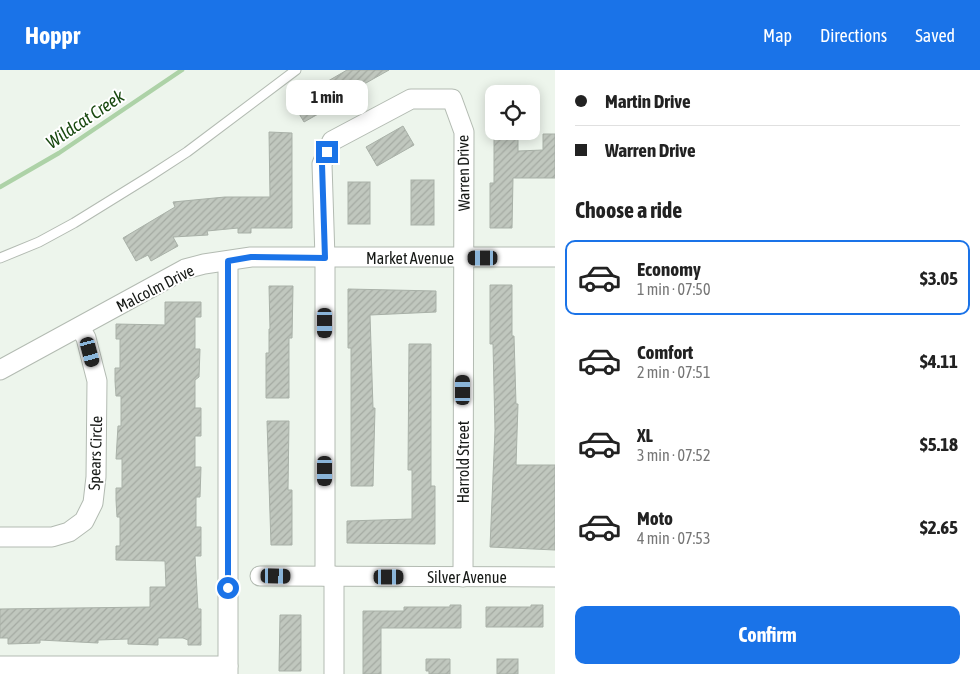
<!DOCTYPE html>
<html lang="en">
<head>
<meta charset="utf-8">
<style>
  :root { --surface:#fff; --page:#f6f6f6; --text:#222; --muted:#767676; --line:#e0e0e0; --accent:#1a73e8 }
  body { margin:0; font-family:"Asap Condensed",sans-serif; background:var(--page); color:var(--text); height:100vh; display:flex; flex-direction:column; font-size:19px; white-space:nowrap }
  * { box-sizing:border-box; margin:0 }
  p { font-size:16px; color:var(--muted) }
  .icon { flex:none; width:28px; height:28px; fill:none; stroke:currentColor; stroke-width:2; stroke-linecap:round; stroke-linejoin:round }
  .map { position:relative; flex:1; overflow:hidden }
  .side { display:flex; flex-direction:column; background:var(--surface); width:425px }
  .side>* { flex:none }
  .banner { display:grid; align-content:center; height:110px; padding:0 20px; background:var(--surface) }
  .fabs { position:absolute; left:485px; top:15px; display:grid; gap:10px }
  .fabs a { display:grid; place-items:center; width:55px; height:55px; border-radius:10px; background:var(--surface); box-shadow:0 2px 12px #0003; font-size:25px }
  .end { position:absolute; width:22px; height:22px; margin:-11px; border:6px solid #1a73e8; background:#fff; box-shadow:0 0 0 2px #fff }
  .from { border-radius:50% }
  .bubble { position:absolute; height:35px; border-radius:10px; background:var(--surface); box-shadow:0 2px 12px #0003; font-size:16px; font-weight:700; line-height:35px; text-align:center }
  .car { position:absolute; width:15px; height:30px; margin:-15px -8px; border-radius:6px; box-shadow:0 0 4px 1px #0007; background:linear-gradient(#222 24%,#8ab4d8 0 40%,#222 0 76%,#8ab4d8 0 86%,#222 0) }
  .banner b { display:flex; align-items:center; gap:18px; height:48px; font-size:19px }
  .banner b+b { border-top:1px solid var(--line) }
  .banner i { width:12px; height:12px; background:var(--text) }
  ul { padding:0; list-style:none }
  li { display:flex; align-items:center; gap:15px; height:75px; margin:0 10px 8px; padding:0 10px; border:2px solid transparent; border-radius:10px }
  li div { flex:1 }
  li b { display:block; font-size:19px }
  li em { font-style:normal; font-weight:700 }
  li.current { border-color:var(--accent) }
  li>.icon { width:45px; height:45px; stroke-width:1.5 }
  h2 { padding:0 20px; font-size:22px; line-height:60px }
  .cta { display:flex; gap:10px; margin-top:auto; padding:10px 20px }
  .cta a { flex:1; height:58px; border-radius:10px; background:var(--accent); color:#fff; font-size:20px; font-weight:700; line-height:58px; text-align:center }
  header { display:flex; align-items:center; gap:30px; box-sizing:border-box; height:70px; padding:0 25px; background:var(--accent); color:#fff }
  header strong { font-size:24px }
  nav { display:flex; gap:28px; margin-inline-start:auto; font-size:18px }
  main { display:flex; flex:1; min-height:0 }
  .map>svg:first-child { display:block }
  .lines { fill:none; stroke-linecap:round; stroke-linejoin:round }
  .stream { stroke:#add2a7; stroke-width:4.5 }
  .building { fill:url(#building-hatch); stroke:#a9b1a8 }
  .lane-casing { stroke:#b3bbb2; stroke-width:11 }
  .street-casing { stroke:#b3bbb2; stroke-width:21 }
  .lane { stroke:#fff; stroke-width:9 }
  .street { stroke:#fff; stroke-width:19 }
  .route { stroke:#1a73e8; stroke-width:6 }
  .labels { text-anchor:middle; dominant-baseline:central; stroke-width:4; stroke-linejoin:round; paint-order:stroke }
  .street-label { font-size:16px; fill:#151815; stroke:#fff }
  .water-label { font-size:18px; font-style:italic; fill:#194910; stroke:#fff }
</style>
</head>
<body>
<header>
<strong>Hoppr</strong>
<nav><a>Map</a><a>Directions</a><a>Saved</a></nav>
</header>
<main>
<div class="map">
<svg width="555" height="604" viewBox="0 0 555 604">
  <defs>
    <pattern id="building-hatch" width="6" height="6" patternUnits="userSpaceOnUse" patternTransform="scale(1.25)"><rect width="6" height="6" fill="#c0c7be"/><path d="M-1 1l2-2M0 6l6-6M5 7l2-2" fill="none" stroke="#a4aaa2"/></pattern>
  </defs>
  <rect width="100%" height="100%" fill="#edf5ec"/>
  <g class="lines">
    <!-- stream -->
    <polyline class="stream" points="0,117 59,83 182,0"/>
  </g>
  <!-- building -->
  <g class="building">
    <polygon points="347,0 389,0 334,31 336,34 304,52 292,32"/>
    <polygon points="403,56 414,75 377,96 366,77"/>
    <polygon points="494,61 518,61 518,81 543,80 543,64 555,64 555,108 513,108 512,158 490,158 490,113 494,113"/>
    <polygon points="269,62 292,63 292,158 251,158 251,163 238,163 238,158 207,161 208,165 173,167 178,176 151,191 148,185 136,191 123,168 175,137 173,132 225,127 270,127"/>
    <rect x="411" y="110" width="23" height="45"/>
    <rect x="348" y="112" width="22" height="42"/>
    <polygon points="490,215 512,215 512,266 514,266 516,334 518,334 516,395 555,395 555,480 490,477 495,360 493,274 490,274"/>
    <polygon points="269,216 293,216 292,268 289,268 289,328 266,328 266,283 269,283 269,259 270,259"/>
    <polygon points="348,219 436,221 436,242 370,245 373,338 375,338 373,416 351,416 351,278 348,278"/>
    <polygon points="165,232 201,232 201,247 195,247 195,279 200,279 199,307 195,310 195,338 201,338 201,366 195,366 195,397 201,397 200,427 196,427 196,457 201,457 201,486 195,486 198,539 201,539 201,575 188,575 188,570 183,568 158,568 158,575 128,574 128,569 98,570 98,573 40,570 40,573 8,574 8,568 0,568 0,539 150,537 150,517 166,517 165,491 116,490 116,476 120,476 120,447 117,447 116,430 116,418 122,418 122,389 116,389 118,356 121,356 121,326 116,326 115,311 115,298 120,298 120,269 116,269 116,254 165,255"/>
    <polygon points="409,274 431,274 431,416 435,416 435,474 347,473 347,451 412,449 412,400 408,400"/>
    <polygon points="267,351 289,351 288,420 292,420 292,475 271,475"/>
    <polygon points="450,535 461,535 461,558 381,558 381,604 363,604 363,541 404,541 404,537 450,537"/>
    <polygon points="531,535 543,535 543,557 486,557 486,537 531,537"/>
    <polygon points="280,545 301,545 301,601 279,601"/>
    <polygon points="426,589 450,589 450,604 429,604 429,601 426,601"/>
    <rect x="497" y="589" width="21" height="15"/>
  </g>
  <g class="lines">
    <!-- lane casing -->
    <g class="lane-casing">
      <polyline id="lane" points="0,188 39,172 74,153 150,106 187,82 296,0"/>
    </g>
    <!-- street casing -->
    <g class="street-casing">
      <g id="street">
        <polyline points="0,300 185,199 204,194 251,187 555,187"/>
        <polyline points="0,467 52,467 69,462 84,451 93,433 96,407 97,311 86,268 80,257"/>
        <polyline points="260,506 555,507"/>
        <polyline points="325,506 325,188 322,94 332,71 411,29 452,29 464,62 463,507"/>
        <polyline points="0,596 228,596"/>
        <polyline points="228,604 228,191"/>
        <polyline points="334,604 334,506"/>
      </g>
    </g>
    <!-- lane -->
    <use href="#lane" class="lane"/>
    <!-- street -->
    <use href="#street" class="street"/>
  </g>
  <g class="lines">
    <!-- route -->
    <polyline class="route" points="228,518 228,191 251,187 325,188 322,94 327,82"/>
  </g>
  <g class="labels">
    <!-- street labels -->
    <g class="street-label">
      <text transform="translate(463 103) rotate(-91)">Warren Drive</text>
      <text x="410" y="188">Market Avenue</text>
      <text transform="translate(155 218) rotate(-27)">Malcolm Drive</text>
      <text transform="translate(95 383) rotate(-88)">Spears Circle</text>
      <text transform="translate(463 392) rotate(-90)">Harrold Street</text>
      <text x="467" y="507">Silver Avenue</text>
    </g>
    <!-- water labels -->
    <g class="water-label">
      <text transform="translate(85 49) rotate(-34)">Wildcat Creek</text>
    </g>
  </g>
</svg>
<div class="fabs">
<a><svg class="icon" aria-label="locate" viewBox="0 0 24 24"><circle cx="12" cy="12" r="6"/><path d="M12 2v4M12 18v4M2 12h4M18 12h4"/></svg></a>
</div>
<i class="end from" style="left:228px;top:518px"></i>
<i class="end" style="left:327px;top:82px"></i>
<div class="bubble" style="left:286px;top:10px;width:82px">1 min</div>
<i class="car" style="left:483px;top:188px;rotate:270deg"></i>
<i class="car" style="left:325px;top:253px;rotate:180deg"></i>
<i class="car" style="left:90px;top:282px;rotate:165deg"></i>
<i class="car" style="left:463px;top:320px;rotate:0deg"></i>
<i class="car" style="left:325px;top:401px;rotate:180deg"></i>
<i class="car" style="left:276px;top:506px;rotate:91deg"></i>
<i class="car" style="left:389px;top:507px;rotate:90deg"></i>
</div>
<section class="side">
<div class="banner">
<b><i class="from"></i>Martin Drive</b>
<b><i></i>Warren Drive</b>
</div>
<h2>Choose a ride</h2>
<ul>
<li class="current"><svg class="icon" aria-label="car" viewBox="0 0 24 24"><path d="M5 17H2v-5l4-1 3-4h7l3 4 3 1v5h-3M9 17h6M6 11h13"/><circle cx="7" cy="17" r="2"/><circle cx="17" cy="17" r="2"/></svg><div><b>Economy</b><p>1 min · 07:50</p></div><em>$3.05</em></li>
<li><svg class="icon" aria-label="car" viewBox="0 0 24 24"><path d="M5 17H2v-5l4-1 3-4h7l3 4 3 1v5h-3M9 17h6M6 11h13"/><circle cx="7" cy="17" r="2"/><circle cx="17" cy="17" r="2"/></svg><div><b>Comfort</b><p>2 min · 07:51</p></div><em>$4.11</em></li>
<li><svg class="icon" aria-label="car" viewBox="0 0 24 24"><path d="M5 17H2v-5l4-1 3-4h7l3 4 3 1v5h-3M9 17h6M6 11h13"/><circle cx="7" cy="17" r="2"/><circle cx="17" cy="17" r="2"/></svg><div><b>XL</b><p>3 min · 07:52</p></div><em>$5.18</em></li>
<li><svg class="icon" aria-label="car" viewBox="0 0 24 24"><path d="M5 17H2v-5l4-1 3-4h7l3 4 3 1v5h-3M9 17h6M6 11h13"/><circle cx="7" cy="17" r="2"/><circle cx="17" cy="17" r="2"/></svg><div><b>Moto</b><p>4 min · 07:53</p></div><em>$2.65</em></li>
</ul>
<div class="cta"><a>Confirm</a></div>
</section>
</main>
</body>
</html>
